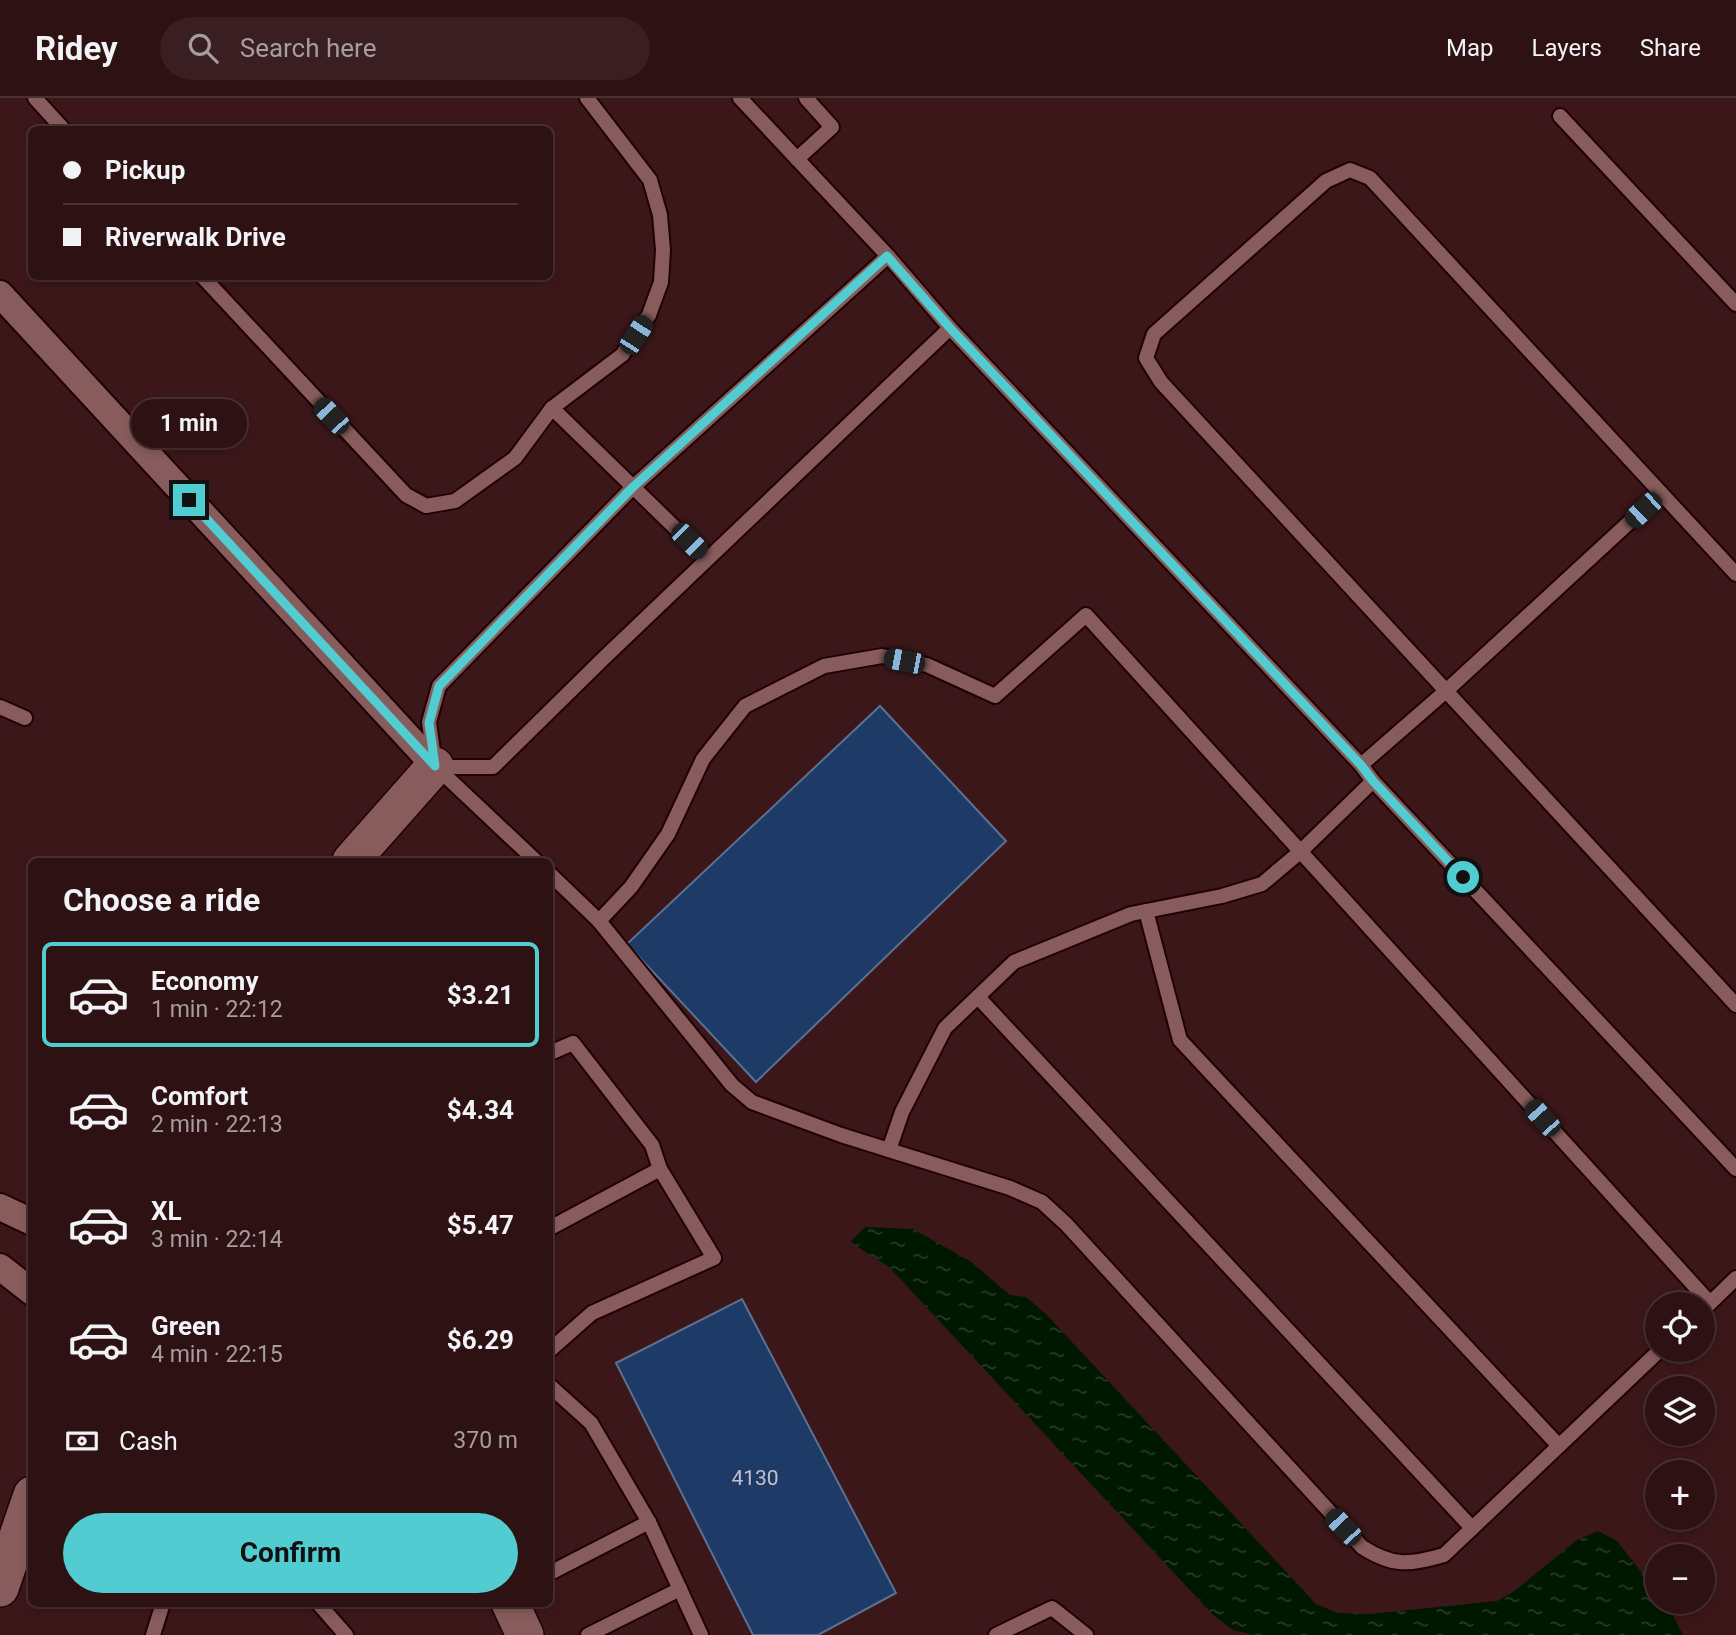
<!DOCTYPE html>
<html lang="en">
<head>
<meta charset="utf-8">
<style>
  :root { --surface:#2d1113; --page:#391f21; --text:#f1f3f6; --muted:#a79da0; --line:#483133; --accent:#51ccd1 }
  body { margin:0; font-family:Roboto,sans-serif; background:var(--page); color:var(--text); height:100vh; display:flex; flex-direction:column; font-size:26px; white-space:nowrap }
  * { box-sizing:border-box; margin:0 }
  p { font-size:23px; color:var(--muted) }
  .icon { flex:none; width:38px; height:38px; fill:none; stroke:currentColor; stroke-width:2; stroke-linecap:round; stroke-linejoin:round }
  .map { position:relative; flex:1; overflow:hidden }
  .details { position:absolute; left:28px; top:760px; width:525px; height:749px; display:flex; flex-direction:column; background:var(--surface); border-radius:10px; box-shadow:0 4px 10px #0003,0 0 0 2px var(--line) }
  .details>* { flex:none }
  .banner { position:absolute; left:28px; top:28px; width:525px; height:154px; border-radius:10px; box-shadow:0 4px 10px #0003,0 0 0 2px var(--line); display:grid; align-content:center; height:154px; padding:0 35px; background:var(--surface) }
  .fabs { position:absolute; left:1645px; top:1194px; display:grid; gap:14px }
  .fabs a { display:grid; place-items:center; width:70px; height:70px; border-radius:50%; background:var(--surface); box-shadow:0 4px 10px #0003,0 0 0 2px var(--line); font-size:35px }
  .end { position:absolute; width:32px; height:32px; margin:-16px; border:9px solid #51ccd1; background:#111; box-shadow:0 0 0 4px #111 }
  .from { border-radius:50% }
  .bubble { position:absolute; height:49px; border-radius:24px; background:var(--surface); box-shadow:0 4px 10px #0003,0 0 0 2px var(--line); font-size:23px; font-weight:700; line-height:49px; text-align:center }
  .car { position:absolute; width:21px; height:42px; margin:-21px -10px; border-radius:9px; box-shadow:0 0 5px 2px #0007; background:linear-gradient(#222 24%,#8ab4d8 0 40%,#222 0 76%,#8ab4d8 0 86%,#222 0) }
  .banner b { display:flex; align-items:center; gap:24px; height:66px; font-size:26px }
  .banner b+b { border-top:2px solid var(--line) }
  .banner i { width:18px; height:18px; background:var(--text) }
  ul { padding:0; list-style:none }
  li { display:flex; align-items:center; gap:21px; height:105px; margin:0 14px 10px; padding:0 21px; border:4px solid transparent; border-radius:10px }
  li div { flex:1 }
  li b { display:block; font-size:26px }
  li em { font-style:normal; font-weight:700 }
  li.on { border-color:var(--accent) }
  li>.icon { width:63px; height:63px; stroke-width:1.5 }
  h2 { padding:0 35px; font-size:32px; line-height:84px }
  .pay { display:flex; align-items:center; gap:18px; height:77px; padding:0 35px; font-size:26px }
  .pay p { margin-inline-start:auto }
  .cta { display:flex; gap:14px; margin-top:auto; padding:14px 35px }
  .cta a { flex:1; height:80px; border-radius:42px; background:var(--accent); color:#111; font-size:28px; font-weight:700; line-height:80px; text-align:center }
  header { display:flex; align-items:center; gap:42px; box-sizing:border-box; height:98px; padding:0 35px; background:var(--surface); border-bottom:2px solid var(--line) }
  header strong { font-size:33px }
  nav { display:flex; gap:38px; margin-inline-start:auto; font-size:24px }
  .search { width:490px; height:63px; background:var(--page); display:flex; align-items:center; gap:18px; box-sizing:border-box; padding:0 24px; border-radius:38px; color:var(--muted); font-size:26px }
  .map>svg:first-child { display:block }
  .water { fill:url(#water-ripples) }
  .building { fill:#1e3a66; stroke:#5b7193; stroke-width:2 }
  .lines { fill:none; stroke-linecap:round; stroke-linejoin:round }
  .lane-casing { stroke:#210104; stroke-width:18 }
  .street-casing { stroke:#210104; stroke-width:30 }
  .secondary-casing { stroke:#210104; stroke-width:40 }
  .lane { stroke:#885c5c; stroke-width:14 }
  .street { stroke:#885c5c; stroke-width:26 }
  .secondary { stroke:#885c5c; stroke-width:37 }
  .route { stroke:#51ccd1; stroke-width:9 }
  .labels { text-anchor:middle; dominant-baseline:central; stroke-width:7; stroke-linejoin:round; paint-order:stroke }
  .number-label { font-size:21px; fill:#c5c0cb }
</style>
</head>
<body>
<header>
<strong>Ridey</strong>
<div class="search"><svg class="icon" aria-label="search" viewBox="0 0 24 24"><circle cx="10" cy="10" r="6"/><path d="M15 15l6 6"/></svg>Search here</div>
<nav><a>Map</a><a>Layers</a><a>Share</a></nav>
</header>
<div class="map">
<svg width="1736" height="1537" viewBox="0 0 1736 1537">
  <defs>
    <pattern id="water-ripples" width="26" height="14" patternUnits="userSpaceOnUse" patternTransform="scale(1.75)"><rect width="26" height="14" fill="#011800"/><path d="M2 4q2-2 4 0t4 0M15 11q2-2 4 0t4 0" fill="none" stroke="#273a26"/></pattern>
  </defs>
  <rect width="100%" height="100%" fill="#3c1719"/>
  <!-- water -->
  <polygon class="water" points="865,1129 913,1131 970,1163 1010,1197 1026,1199 1046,1216 1316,1506 1338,1515 1369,1516 1497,1503 1513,1494 1577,1442 1598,1433 1617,1443 1657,1494 1657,1503 1665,1503 1668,1507 1683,1537 1253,1537 1233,1532 1213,1517 889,1169 850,1144"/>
  <!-- building -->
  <g class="building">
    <polygon points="880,608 1006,743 756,984 627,846"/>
    <polygon points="742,1201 896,1495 818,1537 753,1537 616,1265"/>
  </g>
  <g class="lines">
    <!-- lane casing -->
    <g class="lane-casing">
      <g id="lane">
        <polyline points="35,0 64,32"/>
        <polyline points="740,0 888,158 950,230 1361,667 1373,683 1736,1071"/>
        <polyline points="1560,18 1736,206"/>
        <polyline points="797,61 832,29 806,0"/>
        <polyline points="202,178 406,397 426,408 455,403 515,360 552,310 622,257 649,217 661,184 663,152 660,117 650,82 587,0"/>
        <polyline points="552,310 707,461"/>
        <polyline points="1661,395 1736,476"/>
        <polyline points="0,609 25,620"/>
        <polyline points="1361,667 1446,593 1661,395 1370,80 1350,72 1326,83 1154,236 1146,260 1161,284 1736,907"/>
        <polyline points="436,669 493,669 606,558 950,230"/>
        <polyline points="536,763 435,668 429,624 439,588 633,389 888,158"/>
        <path d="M550,776l49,47 133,164 20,17 89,33 169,53 32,14 24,22 296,323c31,20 48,18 82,8l217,-206"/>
        <polyline points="1146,813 1180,942 1559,1348"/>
        <polyline points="599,823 631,789 668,736 703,661 745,608 824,568 882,558 927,567 995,598 1086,517 1710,1205"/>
        <polyline points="978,899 1472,1430"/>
        <polyline points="550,955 573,945 652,1047 660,1071 550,1130"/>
        <polyline points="889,1052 902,1014 945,930 1014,864 1131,816 1222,798 1262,786 1300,754 1373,683"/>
        <polyline points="1703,1212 1736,1180"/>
        <polyline points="550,1252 592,1215 714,1160 660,1071"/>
        <polyline points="550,1288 591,1325 649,1424 701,1537"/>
        <polyline points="550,1475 649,1424"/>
        <polyline points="318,1505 346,1537"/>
        <polyline points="153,1537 163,1505"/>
        <polyline points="588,1537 680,1491"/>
        <polyline points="996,1537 1052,1510 1086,1537"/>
      </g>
    </g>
    <!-- street casing -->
    <g class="street-casing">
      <g id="street">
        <polyline points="0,196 435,668"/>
        <polyline points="0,1109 32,1124"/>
        <polyline points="0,1169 32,1194"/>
      </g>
    </g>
    <!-- secondary casing -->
    <g class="secondary-casing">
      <g id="secondary">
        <polyline points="351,763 435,668"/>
        <polyline points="0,1490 32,1397"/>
        <polyline points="510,1505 525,1537"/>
      </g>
    </g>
    <!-- lane -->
    <use href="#lane" class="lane"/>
    <!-- street -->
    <use href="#street" class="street"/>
    <!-- secondary -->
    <use href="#secondary" class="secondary"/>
  </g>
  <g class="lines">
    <!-- route -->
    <polyline class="route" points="189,402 435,668 429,625 439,588 633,389 887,158 950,230 1361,667 1373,683 1463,779"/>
  </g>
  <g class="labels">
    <!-- number labels -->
    <g class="number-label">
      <text x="755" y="1380">4130</text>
    </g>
  </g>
</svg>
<div class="fabs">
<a><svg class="icon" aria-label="locate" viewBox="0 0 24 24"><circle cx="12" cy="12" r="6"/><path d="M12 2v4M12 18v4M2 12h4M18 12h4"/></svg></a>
<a><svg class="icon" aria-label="layers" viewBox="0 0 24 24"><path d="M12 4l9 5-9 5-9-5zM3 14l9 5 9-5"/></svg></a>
<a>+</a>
<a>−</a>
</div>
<i class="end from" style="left:1463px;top:779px"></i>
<i class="end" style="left:189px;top:402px"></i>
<div class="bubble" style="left:131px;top:301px;width:116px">1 min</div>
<i class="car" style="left:636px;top:237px;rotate:33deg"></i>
<i class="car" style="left:331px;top:318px;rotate:317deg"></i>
<i class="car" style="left:1643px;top:412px;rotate:227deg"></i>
<i class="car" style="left:689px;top:443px;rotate:135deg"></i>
<i class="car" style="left:904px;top:563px;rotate:281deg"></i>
<i class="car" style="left:1542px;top:1020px;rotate:318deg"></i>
<i class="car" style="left:1343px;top:1429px;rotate:317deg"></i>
<div class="banner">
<b><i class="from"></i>Pickup</b>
<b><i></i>Riverwalk Drive</b>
</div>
<section class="details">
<h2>Choose a ride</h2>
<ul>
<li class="on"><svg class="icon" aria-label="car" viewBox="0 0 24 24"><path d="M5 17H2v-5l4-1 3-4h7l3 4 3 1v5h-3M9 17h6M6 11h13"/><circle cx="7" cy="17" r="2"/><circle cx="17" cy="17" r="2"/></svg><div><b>Economy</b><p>1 min · 22:12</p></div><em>$3.21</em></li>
<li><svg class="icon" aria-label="car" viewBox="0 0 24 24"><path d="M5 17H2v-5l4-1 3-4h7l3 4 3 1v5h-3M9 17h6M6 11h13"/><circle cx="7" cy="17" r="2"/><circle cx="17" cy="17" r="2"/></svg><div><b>Comfort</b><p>2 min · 22:13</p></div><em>$4.34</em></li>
<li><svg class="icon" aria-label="car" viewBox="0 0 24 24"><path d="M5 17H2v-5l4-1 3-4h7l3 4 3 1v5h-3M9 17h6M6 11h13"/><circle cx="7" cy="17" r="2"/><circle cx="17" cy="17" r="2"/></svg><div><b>XL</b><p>3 min · 22:14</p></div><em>$5.47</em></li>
<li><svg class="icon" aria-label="car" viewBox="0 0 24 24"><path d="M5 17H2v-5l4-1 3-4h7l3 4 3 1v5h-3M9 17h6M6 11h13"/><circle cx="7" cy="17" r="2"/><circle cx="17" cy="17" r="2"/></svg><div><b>Green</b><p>4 min · 22:15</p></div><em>$6.29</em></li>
</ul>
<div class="pay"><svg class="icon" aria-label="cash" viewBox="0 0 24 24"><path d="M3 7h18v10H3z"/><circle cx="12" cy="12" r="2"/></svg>Cash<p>370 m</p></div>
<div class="cta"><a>Confirm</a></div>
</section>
</div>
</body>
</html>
